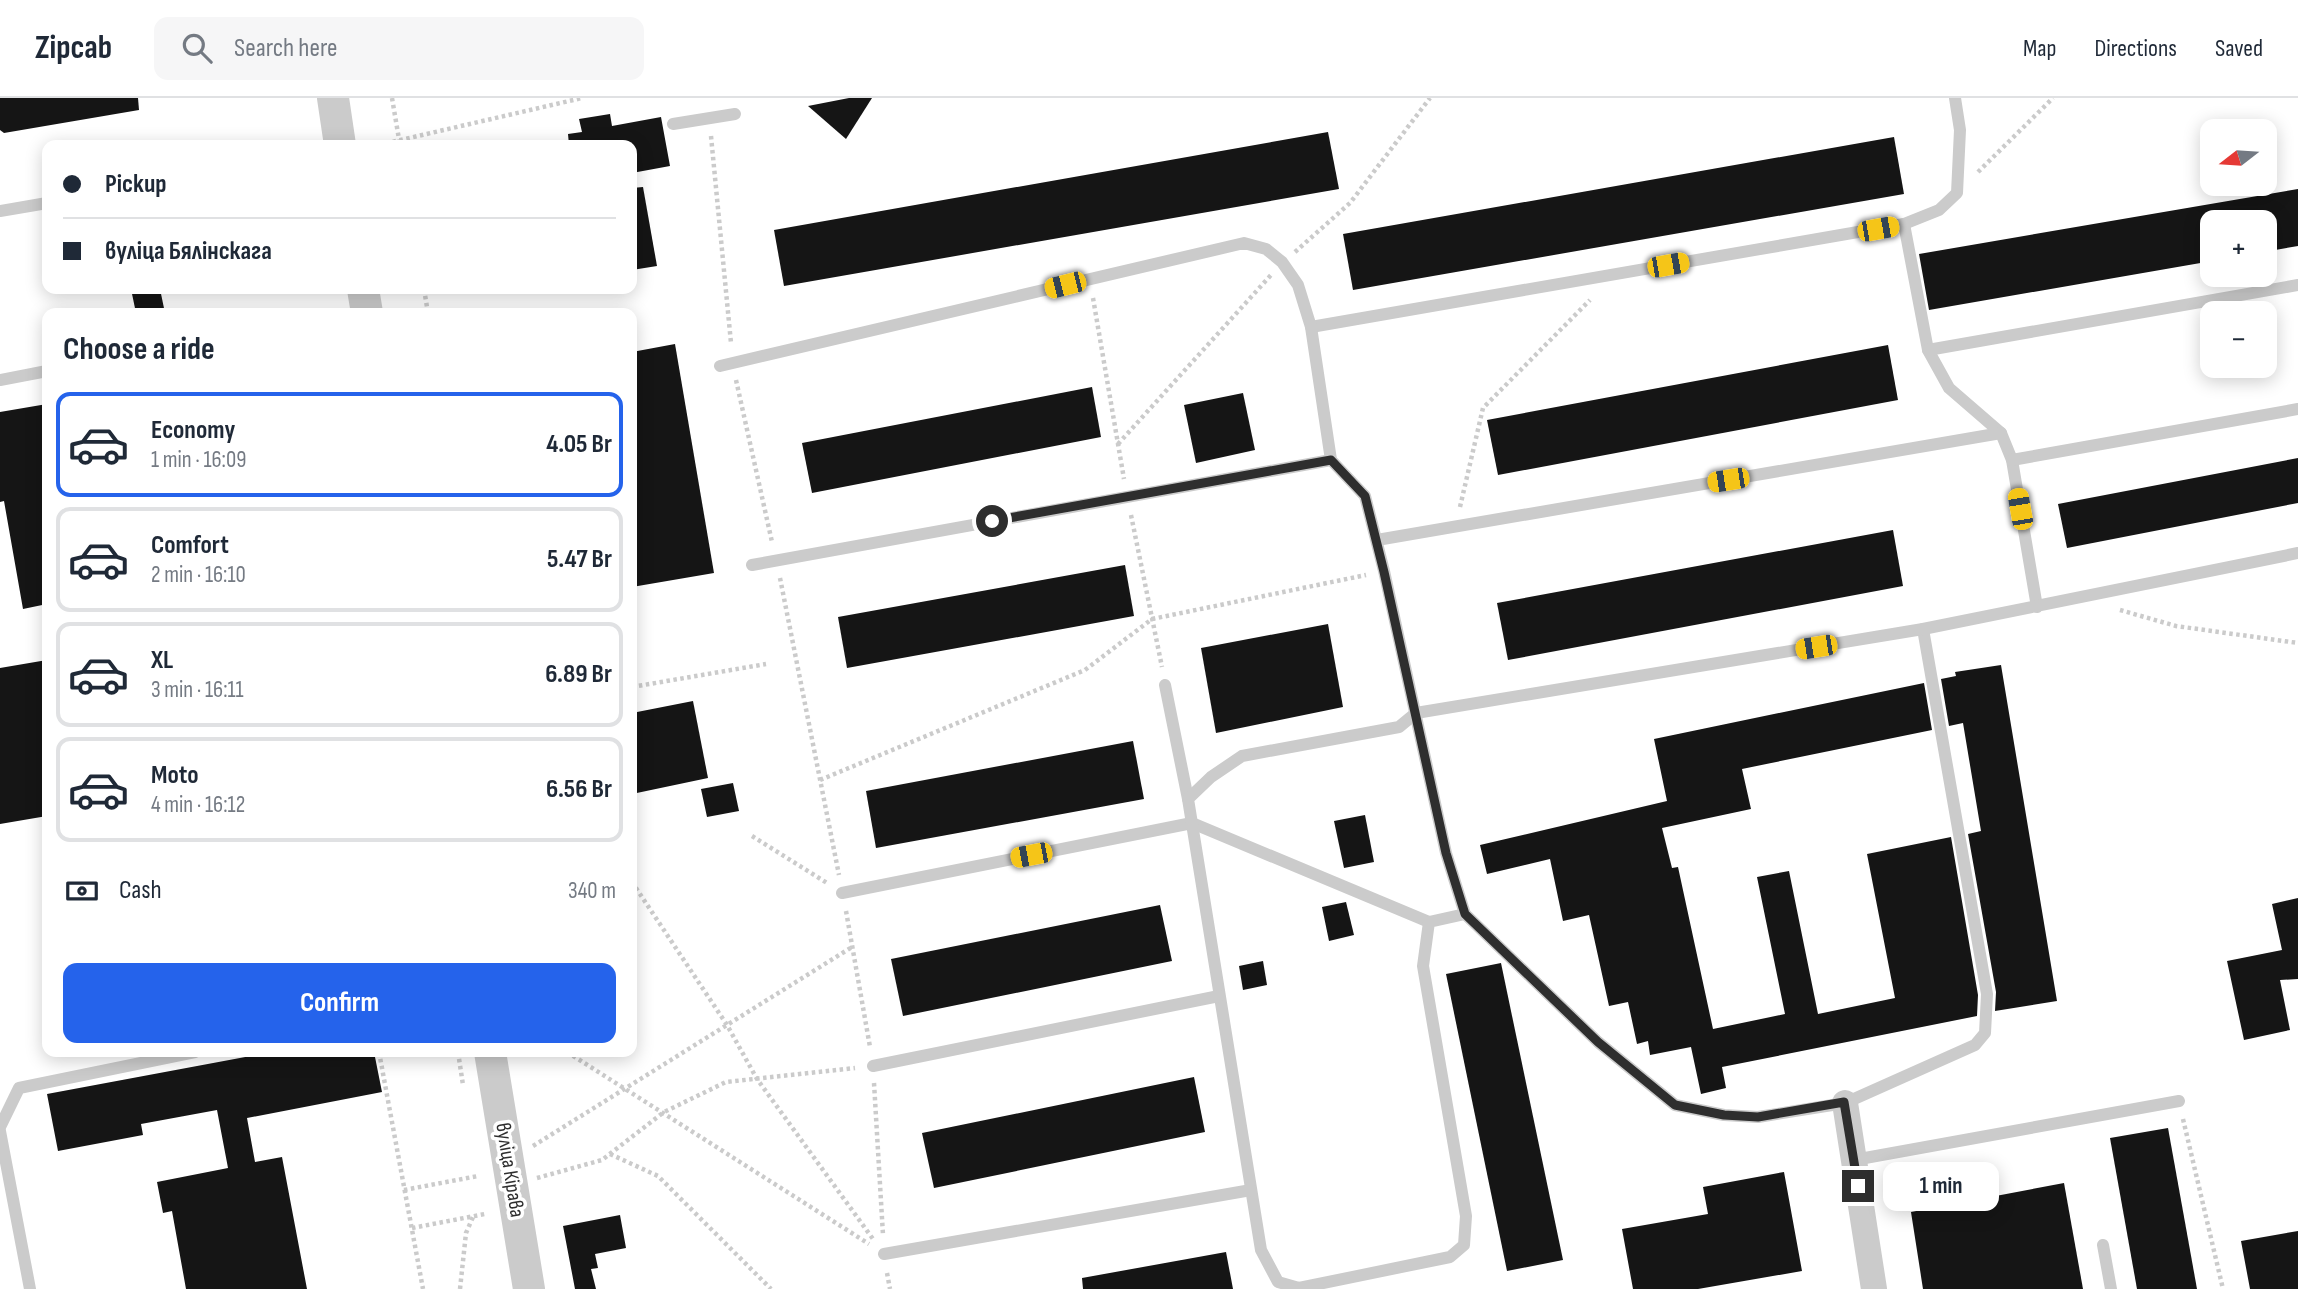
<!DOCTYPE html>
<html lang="en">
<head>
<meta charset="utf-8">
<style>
  :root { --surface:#fff; --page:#f6f6f7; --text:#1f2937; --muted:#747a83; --line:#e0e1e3; --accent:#2563eb }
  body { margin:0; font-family:"Sofia Sans Condensed",sans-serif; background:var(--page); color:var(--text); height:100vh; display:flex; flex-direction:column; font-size:26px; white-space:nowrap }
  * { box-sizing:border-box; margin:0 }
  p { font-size:23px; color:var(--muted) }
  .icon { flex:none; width:38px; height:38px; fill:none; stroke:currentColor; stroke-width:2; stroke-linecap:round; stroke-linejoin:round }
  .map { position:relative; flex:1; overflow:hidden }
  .sheet { position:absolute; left:42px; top:210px; width:595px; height:749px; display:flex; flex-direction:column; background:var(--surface); border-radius:14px; box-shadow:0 4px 18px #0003 }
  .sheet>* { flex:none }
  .guide { position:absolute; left:42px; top:42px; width:595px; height:154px; border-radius:14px; box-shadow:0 4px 18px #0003; display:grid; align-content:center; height:154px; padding:0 21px; background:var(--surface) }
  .needle { width:46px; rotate:253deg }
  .fabs { position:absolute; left:2200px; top:21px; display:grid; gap:14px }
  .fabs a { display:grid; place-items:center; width:77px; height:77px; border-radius:14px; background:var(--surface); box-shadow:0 4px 18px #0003; font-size:35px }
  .end { position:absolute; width:32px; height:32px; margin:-16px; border:9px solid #2e2e2e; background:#fff; box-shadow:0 0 0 4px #fff }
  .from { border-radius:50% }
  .bubble { position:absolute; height:49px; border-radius:14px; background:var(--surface); box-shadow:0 4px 18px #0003; font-size:23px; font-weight:700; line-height:49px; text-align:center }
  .car { position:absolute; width:21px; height:42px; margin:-21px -10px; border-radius:9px; box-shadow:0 0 5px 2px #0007; background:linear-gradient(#f5c518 24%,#345 0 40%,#f5c518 0 76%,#345 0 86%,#f5c518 0) }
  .guide b { display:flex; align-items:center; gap:24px; height:66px; font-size:26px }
  .guide b+b { border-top:2px solid var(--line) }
  .guide i { width:18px; height:18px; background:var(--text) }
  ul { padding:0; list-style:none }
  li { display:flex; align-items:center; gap:21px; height:105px; margin:0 14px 10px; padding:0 7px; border:4px solid var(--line); border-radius:14px }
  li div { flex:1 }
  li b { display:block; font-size:26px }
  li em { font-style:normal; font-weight:700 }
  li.on { border-color:var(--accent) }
  li>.icon { width:63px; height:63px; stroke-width:1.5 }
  h2 { padding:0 21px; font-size:32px; line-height:84px }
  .pay { display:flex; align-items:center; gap:18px; height:77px; padding:0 21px; font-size:26px }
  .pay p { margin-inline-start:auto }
  .primary-button { display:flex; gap:14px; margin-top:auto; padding:14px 21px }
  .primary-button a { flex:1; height:80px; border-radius:14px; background:var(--accent); color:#fff; font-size:28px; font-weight:700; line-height:80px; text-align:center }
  header { display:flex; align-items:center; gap:42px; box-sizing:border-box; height:98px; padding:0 35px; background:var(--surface); border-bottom:2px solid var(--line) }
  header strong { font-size:33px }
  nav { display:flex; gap:38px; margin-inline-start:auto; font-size:24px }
  .search { width:490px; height:63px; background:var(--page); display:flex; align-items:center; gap:18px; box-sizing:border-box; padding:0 24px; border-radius:14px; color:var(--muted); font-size:26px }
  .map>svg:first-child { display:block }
  .building { fill:#151515 }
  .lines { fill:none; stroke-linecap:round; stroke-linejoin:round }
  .path { stroke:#cbcbcb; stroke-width:4.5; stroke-dasharray:3.5 3.5; stroke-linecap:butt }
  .service { stroke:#cbcbcb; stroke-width:12 }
  .minor { stroke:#cbcbcb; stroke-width:26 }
  .tertiary { stroke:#cbcbcb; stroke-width:32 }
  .route { stroke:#2e2e2e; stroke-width:9 }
  .labels { text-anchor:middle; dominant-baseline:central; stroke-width:7; stroke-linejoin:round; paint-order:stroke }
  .street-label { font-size:21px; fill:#2e2e2e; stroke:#fff }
</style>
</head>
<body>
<header>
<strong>Zipcab</strong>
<div class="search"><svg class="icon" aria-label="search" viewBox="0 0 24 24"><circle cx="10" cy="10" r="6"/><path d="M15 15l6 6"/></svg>Search here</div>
<nav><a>Map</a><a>Directions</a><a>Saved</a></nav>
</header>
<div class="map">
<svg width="2298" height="1191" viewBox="0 0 2298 1191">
  <rect width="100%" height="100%" fill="#fff"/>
  <!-- building -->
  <g class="building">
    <polygon points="0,0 138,0 139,12 4,35 0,32"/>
    <polygon points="849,0 872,0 846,41 808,8"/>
    <polygon points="610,16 612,28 661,19 670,68 632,75 632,47 569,47 568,36 582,34 579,21"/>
    <polygon points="1328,34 1339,91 784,188 774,132"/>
    <polygon points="1894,39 1904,96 1353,192 1343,136"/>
    <polygon points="643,89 657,168 632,172 632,90"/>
    <polygon points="2298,91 2298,148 2264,154 2264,124 2212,124 2212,163 1929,212 1919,156"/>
    <polygon points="131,191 160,191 165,215 136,215"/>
    <polygon points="675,246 714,475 632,489 632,254"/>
    <polygon points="1888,247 1898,302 1498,377 1487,322"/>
    <polygon points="1092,289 1101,339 812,395 802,345"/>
    <polygon points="1243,295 1255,352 1196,365 1184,307"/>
    <polygon points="47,306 47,506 23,511 4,403 0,404 0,314"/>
    <polygon points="2298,360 2298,405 2067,450 2058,406"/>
    <polygon points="1893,432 1903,488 1508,562 1497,505"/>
    <polygon points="1125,467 1134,518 847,570 838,519"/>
    <polygon points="1328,526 1343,609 1216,635 1201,550"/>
    <polygon points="47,562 47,718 0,726 0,570"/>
    <polygon points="2001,567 2057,903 1995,913 1996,894 1968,736 1981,733 1963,625 1949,628 1941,581 1956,578 1955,574"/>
    <polygon points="1924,585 1932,632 1742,671 1751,711 1662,730 1672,770 1678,769 1713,931 1785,916 1757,779 1789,773 1818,916 1895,900 1867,756 1951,739 1978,897 1977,918 1722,969 1726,990 1701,996 1691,949 1650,957 1648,943 1637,946 1628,904 1609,908 1589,817 1563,823 1550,761 1487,776 1480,747 1667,703 1654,641"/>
    <polygon points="693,603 708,680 632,696 632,615"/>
    <polygon points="1133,643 1144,701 876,750 866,693"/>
    <polygon points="733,685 739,713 707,719 701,691"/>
    <polygon points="1365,717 1374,764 1344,770 1334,723"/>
    <polygon points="2298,800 2298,881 2280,882 2290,932 2244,942 2227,863 2282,852 2272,806"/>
    <polygon points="1346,804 1354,837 1329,843 1322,809"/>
    <polygon points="1160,807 1172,863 903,918 891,861"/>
    <polygon points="1263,863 1267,887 1243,892 1239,868"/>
    <polygon points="1501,865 1563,1162 1507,1173 1446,876"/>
    <polygon points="272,954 374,954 382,994 247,1020 255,1064 282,1059 307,1191 186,1191 172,1113 163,1115 157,1084 228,1070 217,1012 141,1026 143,1037 58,1053 47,996"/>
    <polygon points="1194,979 1205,1034 934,1090 922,1035"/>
    <polygon points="2168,1030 2197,1191 2137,1191 2110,1040"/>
    <polygon points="1784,1074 1802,1173 1698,1191 1633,1191 1622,1131 1708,1116 1703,1089"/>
    <polygon points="2064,1085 2083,1191 1923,1191 1911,1114"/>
    <polygon points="620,1117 626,1150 595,1156 598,1170 591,1171 596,1191 575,1191 563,1128"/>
    <polygon points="2298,1133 2298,1191 2250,1191 2241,1143"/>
    <polygon points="1226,1154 1233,1191 1083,1191 1082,1180"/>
  </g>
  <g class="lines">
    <!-- path -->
    <g class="path">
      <polyline points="392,0 400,47"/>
      <polyline points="711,38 731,245"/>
      <polyline points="379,47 582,0"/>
      <polyline points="1978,74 2053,0"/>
      <polyline points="1295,154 1350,105 1430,0"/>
      <polyline points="424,191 428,215"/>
      <polyline points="1093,200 1124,381"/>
      <polyline points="736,282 772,444"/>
      <polyline points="1118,346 1271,177"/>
      <polyline points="1460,409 1483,310 1590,202"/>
      <polyline points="1131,417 1162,569"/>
      <polyline points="780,480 839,777"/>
      <polyline points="2120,512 2176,528 2298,545"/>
      <polyline points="632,589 766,566"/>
      <polyline points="820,682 1085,572 1152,521 1366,477"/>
      <polyline points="752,738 827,785"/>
      <polyline points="632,784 727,927 757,981 873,1141"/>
      <polyline points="846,813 870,949"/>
      <polyline points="379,954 423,1191"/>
      <polyline points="458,954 463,987"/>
      <polyline points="567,954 869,1146"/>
      <polyline points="874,985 883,1137"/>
      <polyline points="2183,1021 2223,1191"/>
      <polyline points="533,1048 852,849"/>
      <polyline points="610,1056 658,1078 771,1191"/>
      <polyline points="537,1080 602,1062 664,1014 726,984 855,970"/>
      <polyline points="404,1092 478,1078"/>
      <polyline points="412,1130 485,1116"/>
      <polyline points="887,1175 890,1191"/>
      <polyline points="460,1191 466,1135 473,1119"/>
    </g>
    <!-- service -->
    <g class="service">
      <polyline points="673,26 735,16"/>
      <polyline points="0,113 47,105"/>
      <polyline points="1904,126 1928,252 1949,290 2001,335 2012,362 2037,509"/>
      <polyline points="1311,229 1904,126 1939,112 1957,95 1960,32 1955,0"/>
      <polyline points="1928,252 2298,187"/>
      <polyline points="720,268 1244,145 1266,151 1282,164 1298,187 1311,229 1331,362 1365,398 1384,473 1446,755 1465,816 1598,944 1675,1007 1724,1017 1758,1019 1845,1005 1975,947 1985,935 1987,896 1923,531"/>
      <polyline points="0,282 47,273"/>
      <polyline points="2012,362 2298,311"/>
      <polyline points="1377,442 2001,335"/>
      <polyline points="752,467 1331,362"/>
      <polyline points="1165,587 1188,701"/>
      <polyline points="842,795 1192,725 1429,824"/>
      <polyline points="1465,816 1429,824 1423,868 1466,1118 1464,1147 1450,1159 1299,1190 1278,1184 1261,1152 1188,701 1211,679 1242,658 1399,629 1416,615 1923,531 2298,455"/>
      <polyline points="873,968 1219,898"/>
      <polyline points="0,1029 19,990 195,954"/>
      <polyline points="0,1033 30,1191"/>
      <polyline points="1854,1062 2179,1003"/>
      <polyline points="2103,1147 2111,1191"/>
      <polyline points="884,1156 1251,1092"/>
    </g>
    <!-- minor -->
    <polyline class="minor" points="1845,1005 1874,1191"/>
    <!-- tertiary -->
    <g class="tertiary">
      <polyline points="333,0 340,47"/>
      <polyline points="363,191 367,215"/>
      <polyline points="490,954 529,1191"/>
    </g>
  </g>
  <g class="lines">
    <!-- route -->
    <polyline class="route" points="992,423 1331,362 1365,398 1384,474 1446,755 1465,816 1598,944 1675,1007 1724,1017 1758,1019 1844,1004 1858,1088"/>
  </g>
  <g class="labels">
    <!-- street labels -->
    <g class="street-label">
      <text transform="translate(510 1072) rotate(81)">вуліца Кірава</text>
    </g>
  </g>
</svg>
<div class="fabs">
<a><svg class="needle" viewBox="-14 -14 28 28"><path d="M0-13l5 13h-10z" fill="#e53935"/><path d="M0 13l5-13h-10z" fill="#747a83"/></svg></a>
<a>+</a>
<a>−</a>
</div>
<i class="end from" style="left:992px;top:423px"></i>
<i class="end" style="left:1858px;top:1088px"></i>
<div class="bubble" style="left:1883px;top:1064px;width:116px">1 min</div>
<i class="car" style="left:1878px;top:131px;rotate:80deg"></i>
<i class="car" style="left:1668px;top:167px;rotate:80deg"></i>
<i class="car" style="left:1065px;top:187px;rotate:256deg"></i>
<i class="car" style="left:1728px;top:382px;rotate:261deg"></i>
<i class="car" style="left:2020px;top:411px;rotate:350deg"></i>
<i class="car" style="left:1816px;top:549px;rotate:261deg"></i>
<i class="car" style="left:1031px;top:757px;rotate:259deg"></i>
<div class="guide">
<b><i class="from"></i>Pickup</b>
<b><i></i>вуліца Бялінскага</b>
</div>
<section class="sheet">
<h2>Choose a ride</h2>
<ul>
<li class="on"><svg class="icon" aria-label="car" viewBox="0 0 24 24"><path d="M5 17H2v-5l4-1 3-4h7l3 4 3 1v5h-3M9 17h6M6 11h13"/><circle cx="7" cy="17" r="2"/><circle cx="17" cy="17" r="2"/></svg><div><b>Economy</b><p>1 min · 16:09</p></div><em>4.05 Br</em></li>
<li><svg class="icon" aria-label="car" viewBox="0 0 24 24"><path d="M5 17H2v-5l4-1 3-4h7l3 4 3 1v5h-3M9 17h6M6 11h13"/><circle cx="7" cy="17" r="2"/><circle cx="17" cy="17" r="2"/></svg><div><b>Comfort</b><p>2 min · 16:10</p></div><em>5.47 Br</em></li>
<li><svg class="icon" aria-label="car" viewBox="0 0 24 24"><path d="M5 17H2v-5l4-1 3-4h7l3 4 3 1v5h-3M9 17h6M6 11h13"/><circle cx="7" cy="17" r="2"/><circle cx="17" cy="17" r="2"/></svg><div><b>XL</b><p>3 min · 16:11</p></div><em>6.89 Br</em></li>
<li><svg class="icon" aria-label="car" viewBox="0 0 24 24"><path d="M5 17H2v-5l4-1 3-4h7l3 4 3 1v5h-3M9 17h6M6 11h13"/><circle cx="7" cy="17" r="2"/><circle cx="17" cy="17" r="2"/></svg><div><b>Moto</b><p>4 min · 16:12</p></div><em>6.56 Br</em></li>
</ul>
<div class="pay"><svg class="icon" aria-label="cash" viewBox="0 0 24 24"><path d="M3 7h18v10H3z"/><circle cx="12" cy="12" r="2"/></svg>Cash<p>340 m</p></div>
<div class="primary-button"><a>Confirm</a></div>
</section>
</div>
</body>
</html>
